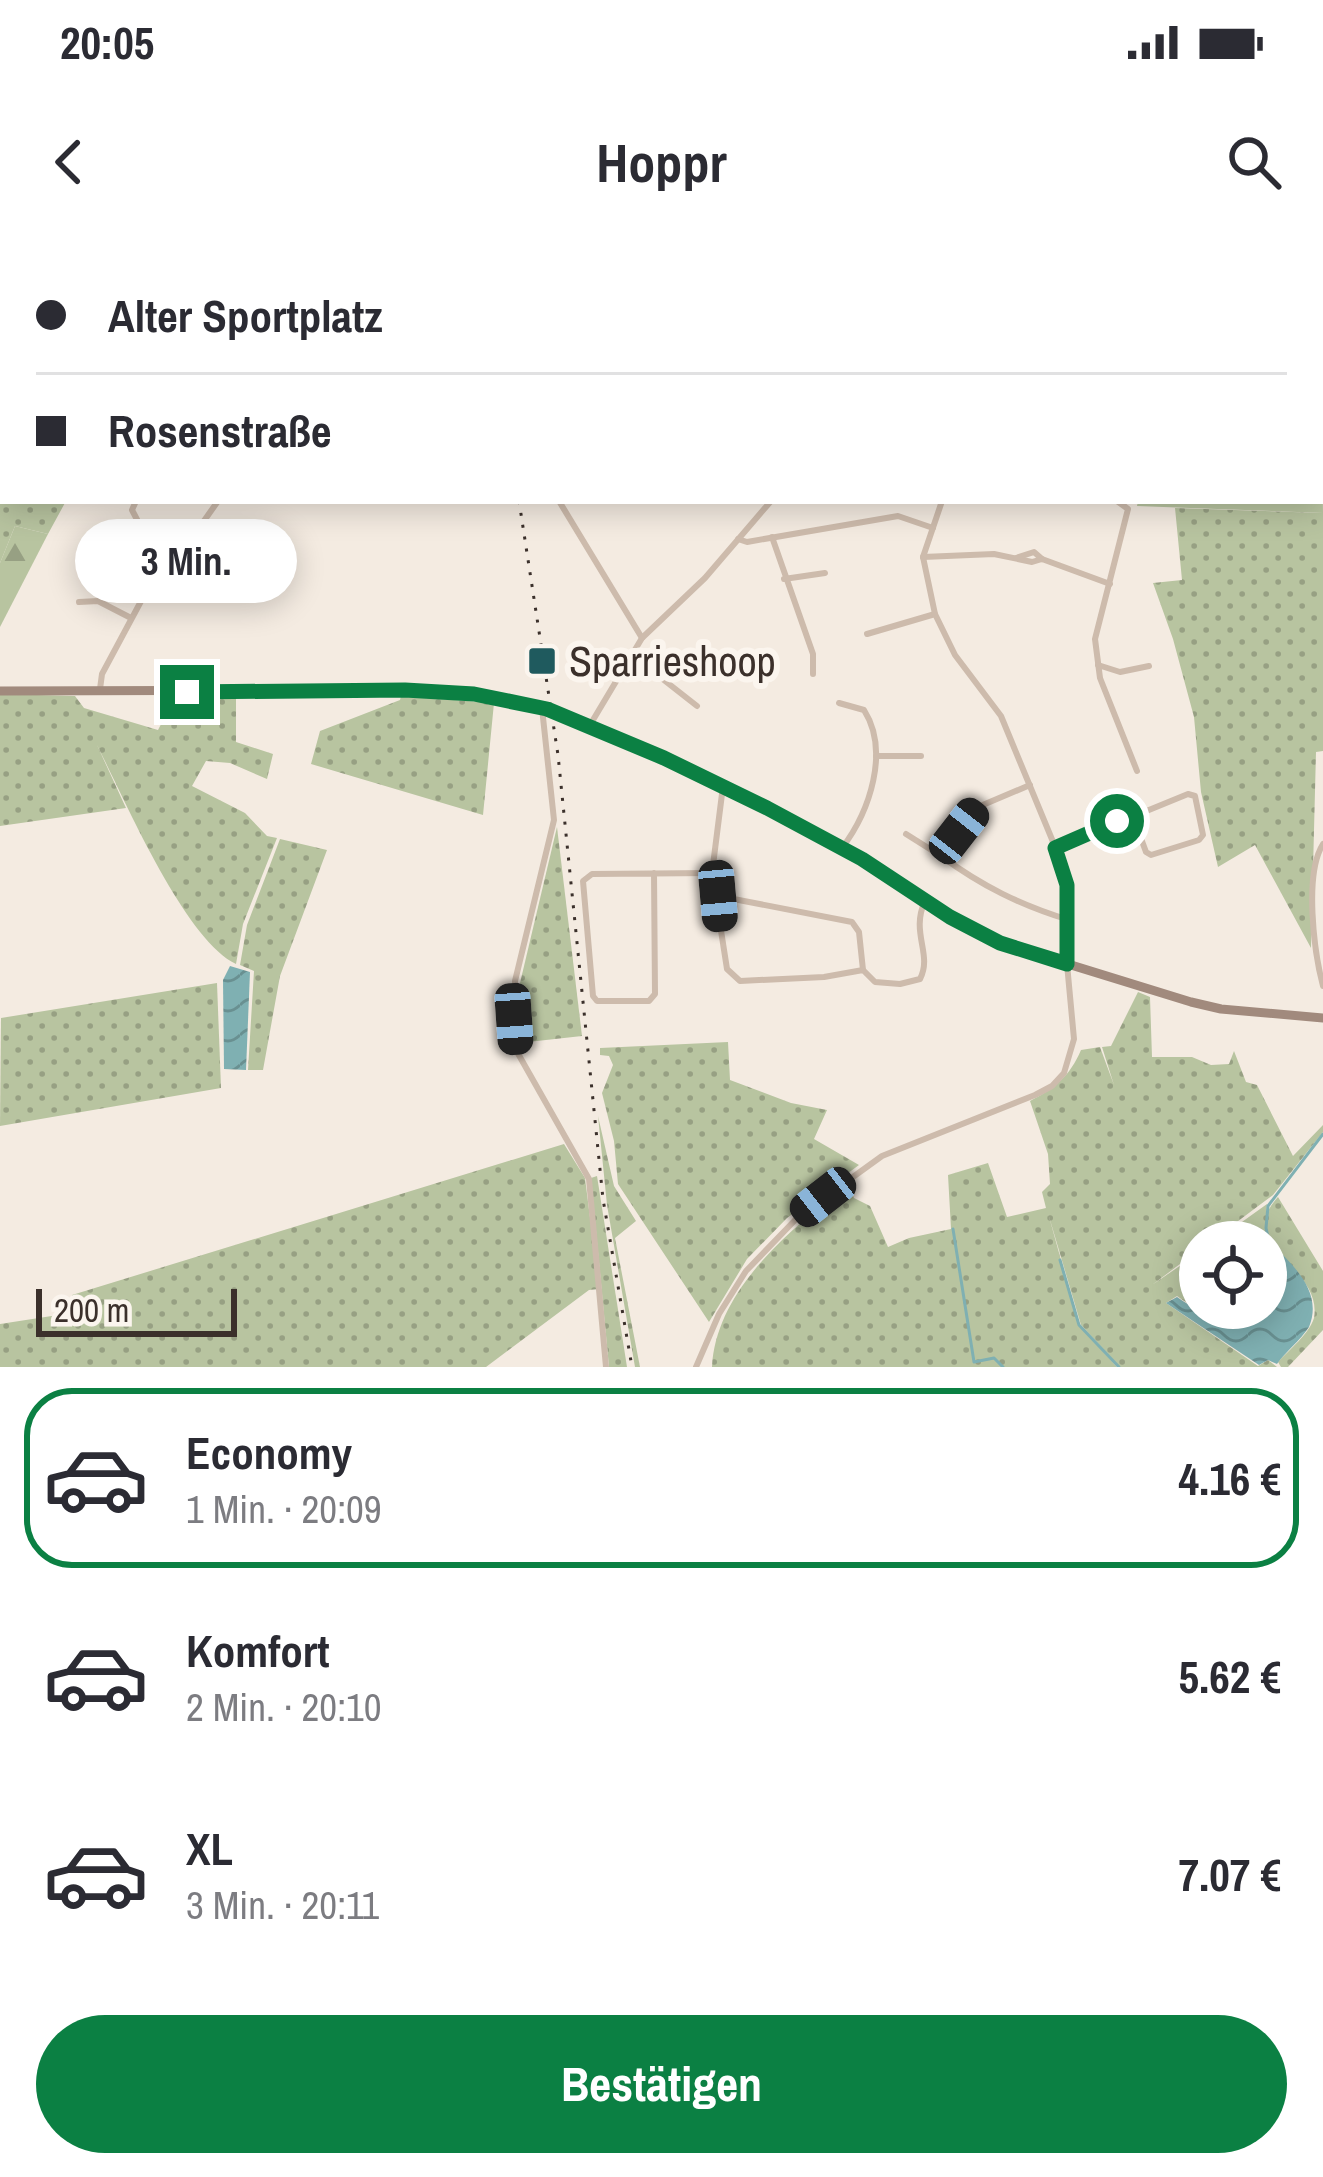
<!DOCTYPE html>
<html lang="de">
<head>
<meta charset="utf-8">
<style>
  :root { --surface:#fff; --page:#f7f7f7; --text:#2b2b33; --muted:#7c7c81; --line:#e1e1e2; --accent:#0b8043 }
  body { margin:0; font-family:"Archivo Narrow",sans-serif; background:var(--page); color:var(--text); height:100vh; display:flex; flex-direction:column; font-size:45px; white-space:nowrap }
  * { box-sizing:border-box; margin:0 }
  p { font-size:39px; color:var(--muted) }
  .icon { flex:none; width:66px; height:66px; fill:none; stroke:currentColor; stroke-width:2; stroke-linecap:round; stroke-linejoin:round }
  .map { position:relative; height:1127px; overflow:hidden }
  .panel { display:flex; flex-direction:column; background:var(--surface); flex:1 }
  .panel>* { flex:none }
  .banner { position:absolute; left:0px; top:0px; width:1323px; height:264px; box-shadow:0 6px 30px #0003; display:grid; align-content:center; height:264px; padding:0 36px; background:var(--surface) }
  .controls { position:absolute; left:1179px; top:981px; display:grid; gap:24px }
  .controls a { display:grid; place-items:center; width:108px; height:108px; border-radius:50%; background:var(--surface); box-shadow:0 6px 30px #0003; font-size:60px }
  .scale { position:absolute; left:36px; bottom:30px; width:201px; box-sizing:border-box; padding-left:12px; border:6px solid #3b302b; border-top:0; font-size:33px; line-height:42px; white-space:nowrap; color:#3b302b; -webkit-text-stroke:9px #fbf5ee; paint-order:stroke }
  .end { position:absolute; width:54px; height:54px; margin:-27px; border:15px solid #0b8043; background:#fff; box-shadow:0 0 0 6px #fff }
  .from { border-radius:50% }
  .bubble { position:absolute; height:84px; border-radius:42px; background:var(--surface); box-shadow:0 6px 30px #0003; font-size:39px; font-weight:700; line-height:84px; text-align:center }
  .car { position:absolute; width:36px; height:72px; margin:-36px -18px; border-radius:15px; box-shadow:0 0 9px 3px #0007; background:linear-gradient(#222 24%,#8ab4d8 0 40%,#222 0 76%,#8ab4d8 0 86%,#222 0) }
  .banner b { display:flex; align-items:center; gap:42px; height:114px; font-size:45px }
  .banner b+b { border-top:3px solid var(--line) }
  .banner i { width:30px; height:30px; background:var(--text) }
  ul { padding:21px 0 0; list-style:none }
  li { display:flex; align-items:center; gap:36px; height:180px; margin:0 24px 18px; padding:0 12px; border:6px solid transparent; border-radius:48px }
  li div { flex:1 }
  li b { display:block; font-size:45px }
  li em { font-style:normal; font-weight:700 }
  li.selected { border-color:var(--accent) }
  li>.icon { width:108px; height:108px; stroke-width:1.5 }
  .action { display:flex; gap:24px; margin-top:auto; padding:24px 36px }
  .action a { flex:1; height:138px; border-radius:72px; background:var(--accent); color:#fff; font-size:48px; font-weight:700; line-height:138px; text-align:center }
  .status { display:flex; justify-content:space-between; align-items:center; height:84px; padding:0 60px; background:var(--surface); direction:ltr }
  .status svg { height:33px; fill:currentColor }
  header { display:flex; justify-content:space-between; align-items:center; height:156px; padding:0 36px; background:var(--surface); font-size:54px; font-weight:700 }
  .map>svg:first-child { display:block }
  .grass { fill:url(#grass-dots) }
  .forest { fill:url(#forest-firs) }
  .park { fill:url(#park-tufts) }
  .water { fill:url(#water-waves) }
  .lines { fill:none; stroke-linecap:round; stroke-linejoin:round }
  .stream { stroke:#7fb0b2; stroke-width:3 }
  .street { stroke:#cdbbac; stroke-width:6 }
  .secondary { stroke:#a18a7d; stroke-width:9 }
  .rail { stroke:#3b302b; stroke-width:3; stroke-dasharray:3 9; stroke-linecap:butt }
  .route { stroke:#0b8043; stroke-width:15 }
  .poi-dot { fill:#1f5a5e; stroke:#fbf5ee; stroke-width:4.5 }
  .labels { text-anchor:middle; dominant-baseline:central; stroke-width:12; stroke-linejoin:round; paint-order:stroke }
  .poi-label { font-size:42px; fill:#3b302b; stroke:#fbf5ee; text-anchor:start }
</style>
</head>
<body>
<div class="status"><b>20:05</b><svg viewBox="0 0 49 12"><path d="M0 12V9h3v3zM5 12V6h3v6zM10 12V3h3v9zM15 12V0h3v12zM26 1h20v11H26zM47 4h2v5h-2z"/></svg></div>
<header><svg class="icon" aria-label="back" viewBox="0 0 24 24"><path d="M15 5l-7 7 7 7"/></svg>Hoppr<svg class="icon" aria-label="search" viewBox="0 0 24 24"><circle cx="10" cy="10" r="6"/><path d="M15 15l6 6"/></svg></header>
<div class="map">
<svg width="1323" height="1127" viewBox="0 0 1323 1127">
  <defs>
    <pattern id="grass-dots" width="8" height="8" patternUnits="userSpaceOnUse" patternTransform="scale(3)"><rect width="8" height="8" fill="#b8c4a0"/><path d="M2 2h.1M6 6h.1" fill="none" stroke="#97a083" stroke-width="1.8" stroke-linecap="round"/></pattern>
    <pattern id="forest-firs" width="22" height="20" patternUnits="userSpaceOnUse" patternTransform="scale(3)"><rect width="22" height="20" fill="#b8c4a0"/><path d="M5 1l3.5 6h-7zM16 11l3.5 6h-7z" fill="#97a083"/></pattern>
    <pattern id="park-tufts" width="24" height="20" patternUnits="userSpaceOnUse" patternTransform="scale(3)"><rect width="24" height="20" fill="#b8c4a0"/><path d="M3 7l-1-3M5 7V3M7 7l1-3M15 17l-1-3M17 17v-4M19 17l1-3" fill="none" stroke="#97a083"/></pattern>
    <pattern id="water-waves" width="16" height="10" patternUnits="userSpaceOnUse" patternTransform="scale(3)"><rect width="16" height="10" fill="#7fb0b2"/><path d="M0 5q4-4 8 0t8 0" fill="none" stroke="#699091"/></pattern>
  </defs>
  <rect width="100%" height="100%" fill="#f4ebe1"/>
  <!-- grass -->
  <g class="grass">
    <polygon points="0,40 3,261 66,261 48,294 15,286 0,323"/>
    <polygon points="1175,268 1323,273 1323,511 1316,512 1311,708 1255,605 1218,627 1201,552 1194,477 1173,399 1153,343 1182,340"/>
    <path d="M0,454l75,2 9,12 74,22 17,-33 61,-1v46l37,12 -6,25 -37,-16 -24,-2 -14,25 53,27 22,23 10,2 -34,86 -7,40c-52,-25 -112,-166 -139,-219l29,63 -126,18z"/>
    <polygon points="401,456 494,463 483,575 311,524 320,491 400,460"/>
    <polygon points="557,587 582,796 519,803 520,743"/>
    <polygon points="280,599 327,610 280,736 263,830 248,830 254,731 240,725 247,685"/>
    <polygon points="217,743 221,848 0,886 1,778"/>
    <path d="M1138,752l12,5 2,60h40l19,8 18,-1 5,-13 12,31 11,3 36,71 30,-31v7l-50,63 -63,47h-10v7l-48,36 48,-33v56h55c-31,8 -52,7 -78,-12l-11,7 92,63 10,-6 9,7h-157l-39,-42 -33,-112 31,112 38,42h-405c4,-77 78,-138 136,-182l6,13 16,8 18,41 21,-9 42,-9 -3,-54 40,-12 19,54 39,-9 -4,-16 8,-8 -2,-30 -18,-53c25,-13 40,-25 51,-51l19,-3 14,38 -12,-38 9,-1z"/>
    <polygon points="728,802 730,840 791,863 827,870 814,899 859,925 787,978 747,1019 709,1082 618,944 614,901 602,853 613,825 609,816 600,815 600,808"/>
    <polygon points="598,876 614,946 636,981 615,998 640,1127 635,1127 607,965"/>
    <polygon points="564,904 585,938 599,1049 589,1050 486,1127 0,1127 0,1084 71,1073 72,1055"/>
    <polygon points="597,936 627,1127 609,1127 591,938"/>
    <path d="M1278,957l45,74v59l-35,37h-7l-3,-5c12,-13 31,-28 36,-44 9,-52 -81,-72 -36,-121z"/>
    <path d="M1267,964c-4,33 17,70 -1,98v-60h-52z"/>
  </g>
  <!-- forest -->
  <polygon class="forest" points="15,286 48,294 0,387 0,323"/>
  <!-- park -->
  <polygon class="park" points="1320,47 1323,273 1137,266 1138,261 1320,261"/>
  <!-- water -->
  <g class="water">
    <polygon points="230,726 250,732 246,830 224,829 223,740"/>
    <path d="M1273,1005c22,22 50,48 36,82 -9,14 -24,25 -32,37l-9,-4 -9,5 -93,-62 11,-6c35,26 50,13 89,11l11,-31 -9,-30z"/>
  </g>
  <g class="lines">
    <!-- stream -->
    <g class="stream">
      <polyline points="953,989 974,1122 994,1118 1003,1127"/>
      <polyline points="1270,1006 1266,988 1268,966 1323,894"/>
      <polyline points="1060,1020 1079,1085 1119,1127"/>
    </g>
    <!-- street -->
    <g class="street">
      <polyline points="482,0 483,3"/>
      <polyline points="863,0 867,3"/>
      <polyline points="1044,0 1048,3"/>
      <polyline points="982,3 982,0"/>
      <polyline points="1022,3 1027,0"/>
      <polyline points="136,261 132,270 143,291 167,314"/>
      <polyline points="559,261 642,398"/>
      <polyline points="1117,261 1128,269 1095,399 1100,438 1137,531"/>
      <polyline points="772,297 813,414 813,434"/>
      <polyline points="738,299 747,302 898,276 933,288"/>
      <polyline points="923,317 994,314 1032,322 1042,319 1110,344"/>
      <polyline points="1016,318 1034,312 1042,319"/>
      <polyline points="784,339 825,333"/>
      <polyline points="79,362 98,361 131,378"/>
      <polyline points="867,394 935,374"/>
      <polyline points="632,415 697,466"/>
      <polyline points="1098,425 1120,432 1149,426"/>
      <polyline points="100,449 102,434 162,322 167,314 182,312 218,261"/>
      <path d="M839,463l25,7c26,41 6,101 -22,138"/>
      <polyline points="542,468 554,580 515,741 516,810 589,939 606,1127"/>
      <polyline points="590,485 642,398 705,338 771,261"/>
      <polyline points="876,516 921,516"/>
      <path d="M1030,545l-52,22 -37,49c41,30 79,49 128,64"/>
      <path d="M723,546l-11,87 15,96 13,12 84,-4 39,-7 12,12 25,2 20,-5c13,-25 -10,-46 5,-78"/>
      <polyline points="906,594 941,616"/>
      <path d="M1323,604c-19,30 -9,108 0,142"/>
      <polyline points="1056,608 1188,554 1195,556 1203,595 1199,600 1151,615 1146,612 1132,574"/>
      <polyline points="654,633 655,754 649,761 597,761 593,756 583,641 592,634 712,633"/>
      <polyline points="718,656 852,682 859,692 863,730"/>
      <polyline points="696,1127 719,1074 746,1031 799,976 882,916 1035,855 1052,846 1064,833 1074,799 1067,724 1067,645 1063,626 1001,476 955,415 935,374 923,317 942,261"/>
    </g>
    <!-- secondary -->
    <polyline class="secondary" points="0,451 405,450 474,454 547,469 664,518 767,568 862,618 950,677 1000,703 1191,762 1221,769 1323,778"/>
    <!-- rail -->
    <g class="rail">
      <polyline points="424,0 426,3"/>
      <polyline points="519,261 558,515 603,959 632,1127"/>
    </g>
  </g>
  <g class="lines">
    <!-- route -->
    <polyline class="route" points="187,452 405,450 474,454 547,469 664,518 767,568 862,619 950,677 1000,703 1067,724 1067,645 1055,608 1117,581"/>
  </g>
  <!-- markers -->
  <rect class="poi-dot" x="527" y="406" width="30" height="30" rx="6"/>
  <g class="labels">
    <!-- poi labels -->
    <g class="poi-label">
      <text x="569" y="421">Sparrieshoop</text>
    </g>
  </g>
</svg>
<div class="controls">
<a><svg class="icon" aria-label="locate" viewBox="0 0 24 24"><circle cx="12" cy="12" r="6"/><path d="M12 2v4M12 18v4M2 12h4M18 12h4"/></svg></a>
</div>
<div class="scale">200 m</div>
<i class="end from" style="left:1117px;top:581px"></i>
<i class="end" style="left:187px;top:452px"></i>
<div class="bubble" style="left:75px;top:279px;width:222px">3 Min.</div>
<i class="car" style="left:959px;top:591px;rotate:38deg"></i>
<i class="car" style="left:718px;top:656px;rotate:175deg"></i>
<i class="car" style="left:514px;top:779px;rotate:176deg"></i>
<i class="car" style="left:823px;top:957px;rotate:232deg"></i>
<div class="banner">
<b><i class="from"></i>Alter Sportplatz</b>
<b><i></i>Rosenstraße</b>
</div>
</div>
<section class="panel">
<ul>
<li class="selected"><svg class="icon" aria-label="car" viewBox="0 0 24 24"><path d="M5 17H2v-5l4-1 3-4h7l3 4 3 1v5h-3M9 17h6M6 11h13"/><circle cx="7" cy="17" r="2"/><circle cx="17" cy="17" r="2"/></svg><div><b>Economy</b><p>1 Min. · 20:09</p></div><em>4.16 €</em></li>
<li><svg class="icon" aria-label="car" viewBox="0 0 24 24"><path d="M5 17H2v-5l4-1 3-4h7l3 4 3 1v5h-3M9 17h6M6 11h13"/><circle cx="7" cy="17" r="2"/><circle cx="17" cy="17" r="2"/></svg><div><b>Komfort</b><p>2 Min. · 20:10</p></div><em>5.62 €</em></li>
<li><svg class="icon" aria-label="car" viewBox="0 0 24 24"><path d="M5 17H2v-5l4-1 3-4h7l3 4 3 1v5h-3M9 17h6M6 11h13"/><circle cx="7" cy="17" r="2"/><circle cx="17" cy="17" r="2"/></svg><div><b>XL</b><p>3 Min. · 20:11</p></div><em>7.07 €</em></li>
</ul>
<div class="action"><a>Bestätigen</a></div>
</section>
</body>
</html>
